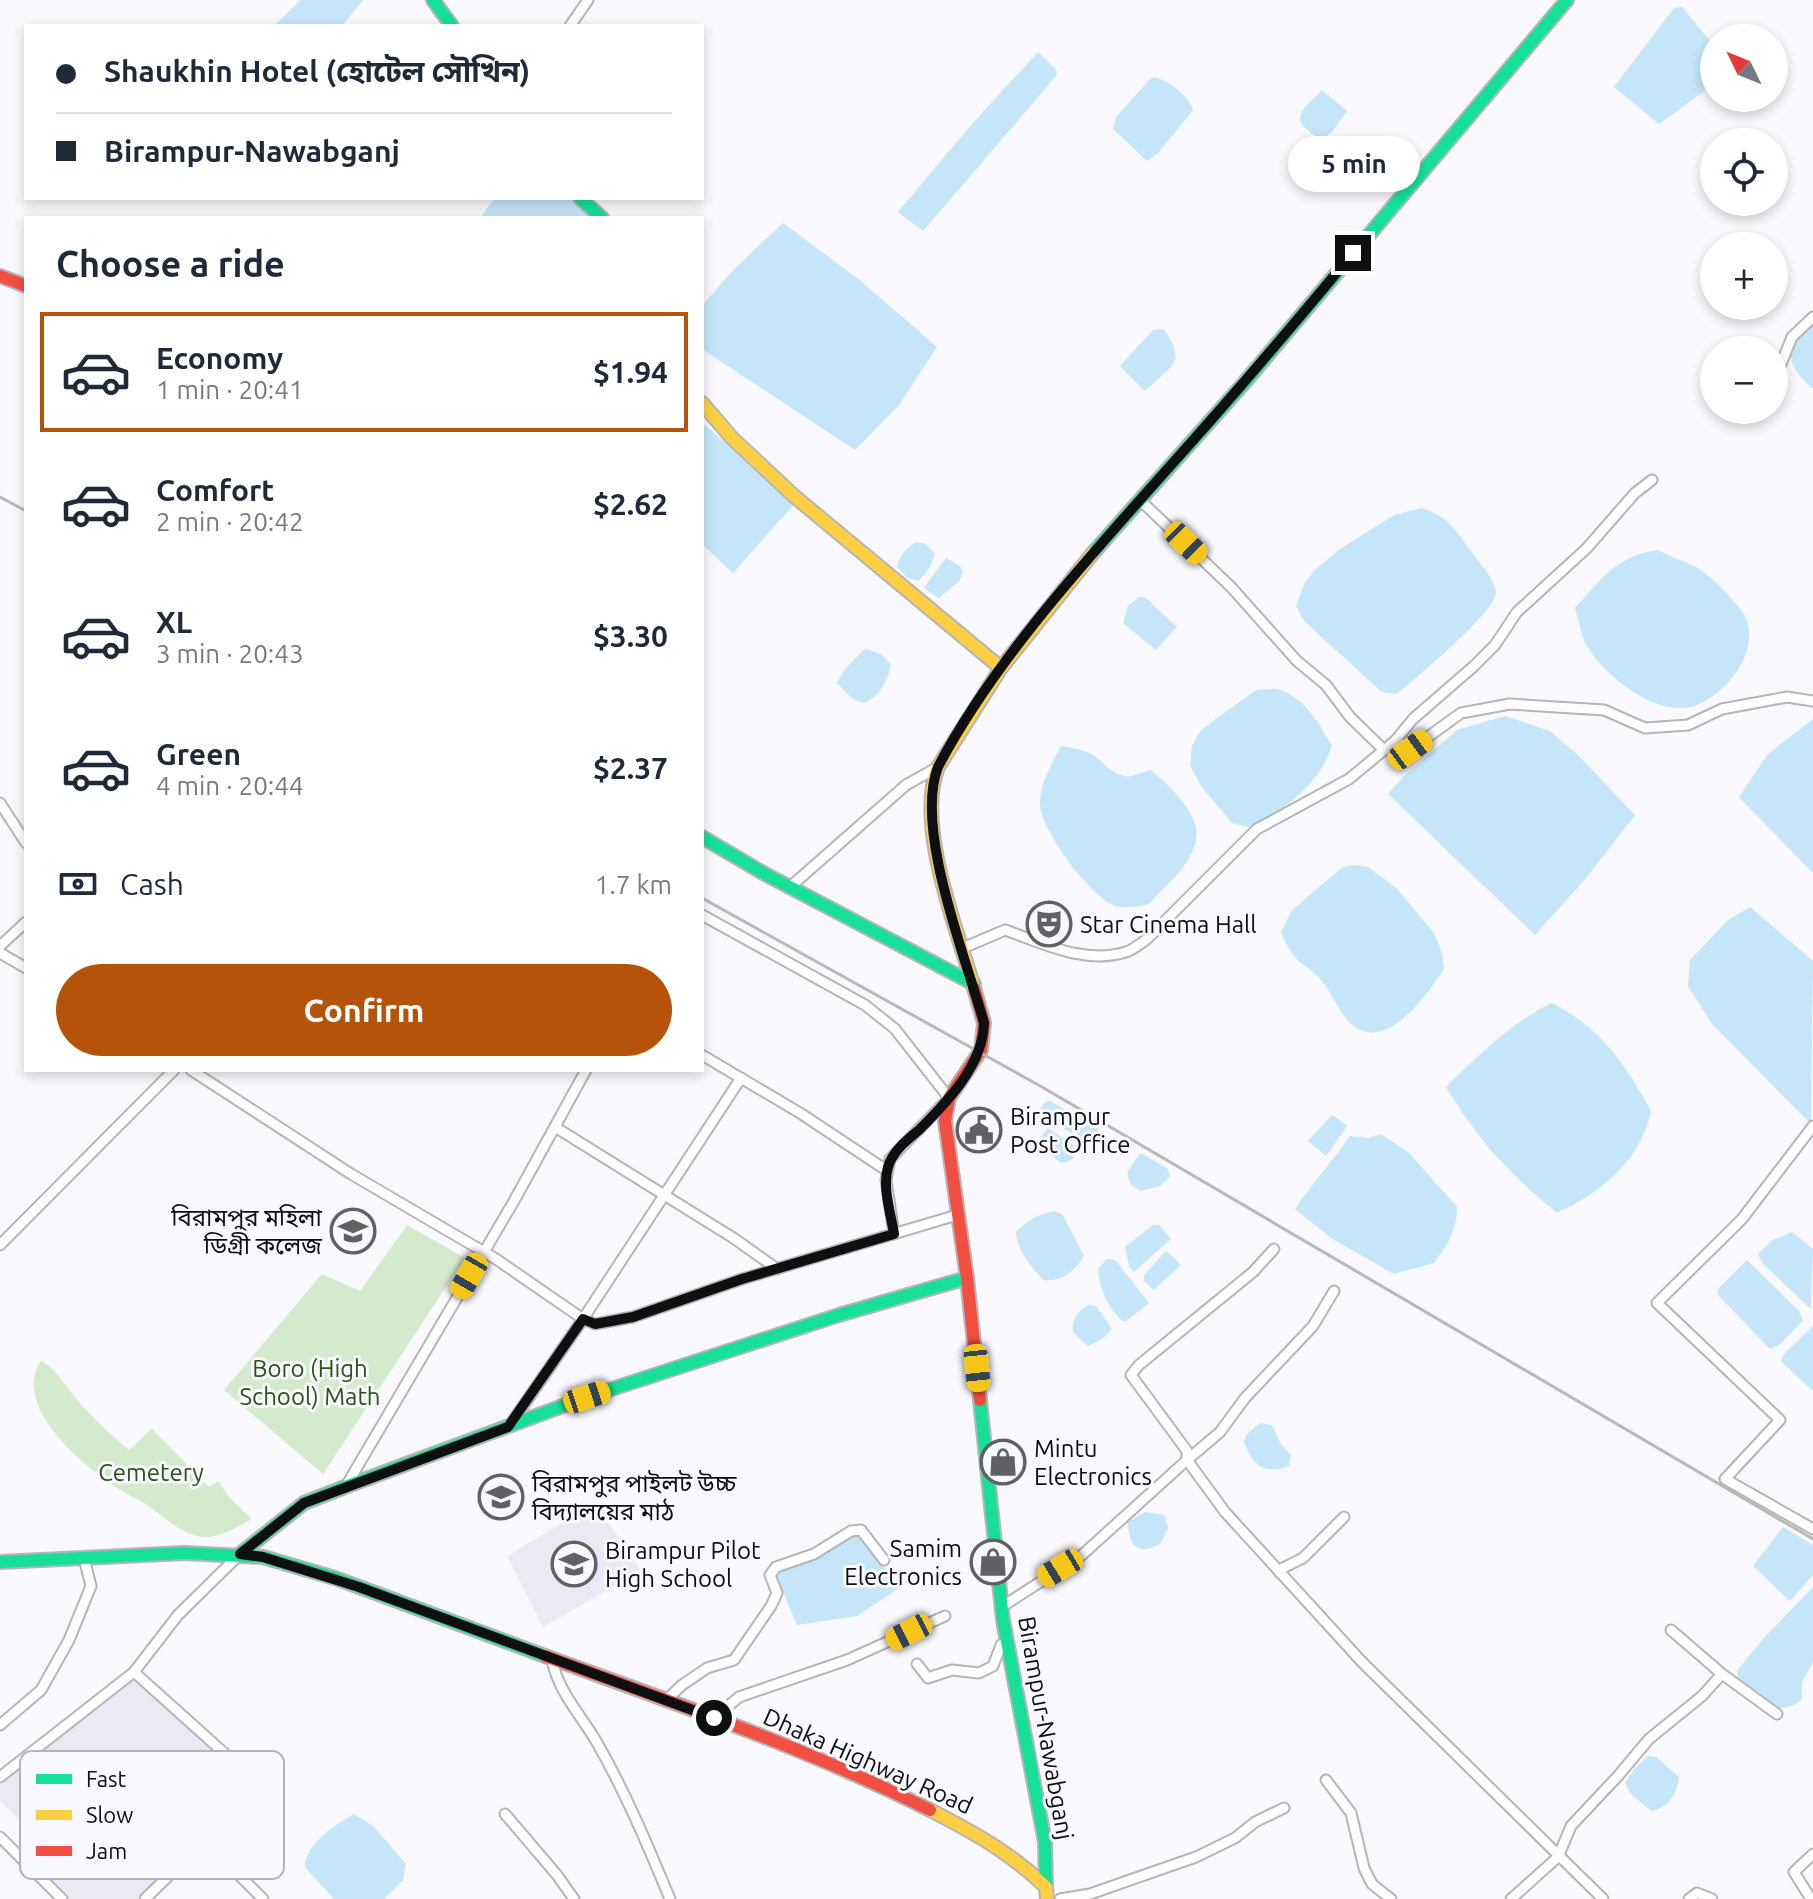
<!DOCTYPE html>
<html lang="en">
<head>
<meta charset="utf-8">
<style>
  :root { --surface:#fff; --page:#f6f6f7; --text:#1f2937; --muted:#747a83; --line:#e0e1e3; --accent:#b45309 }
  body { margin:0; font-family:Ubuntu,"Noto Sans Bengali",sans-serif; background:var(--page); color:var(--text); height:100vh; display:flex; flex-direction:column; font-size:30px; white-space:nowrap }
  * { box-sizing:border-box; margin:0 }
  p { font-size:26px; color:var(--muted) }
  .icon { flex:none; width:44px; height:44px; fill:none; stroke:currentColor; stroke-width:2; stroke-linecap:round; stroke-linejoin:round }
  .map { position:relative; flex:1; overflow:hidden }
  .sheet { position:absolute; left:24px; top:216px; width:680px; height:856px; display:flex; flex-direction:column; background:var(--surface); border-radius:0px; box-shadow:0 4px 12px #0003 }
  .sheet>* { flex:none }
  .banner { position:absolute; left:24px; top:24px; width:680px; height:176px; border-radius:0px; box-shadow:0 4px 12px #0003; display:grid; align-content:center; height:176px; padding:0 32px; background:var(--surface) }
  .needle { width:52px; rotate:313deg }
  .tools { position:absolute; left:1700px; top:24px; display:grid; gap:16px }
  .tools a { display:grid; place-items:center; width:88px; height:88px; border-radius:50%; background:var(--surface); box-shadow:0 4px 12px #0003; font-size:40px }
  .end { position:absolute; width:36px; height:36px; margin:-18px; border:10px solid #0e0f10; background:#fff; box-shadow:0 0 0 4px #fff }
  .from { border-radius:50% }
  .bubble { position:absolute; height:56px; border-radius:28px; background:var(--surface); box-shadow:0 4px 12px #0003; font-size:26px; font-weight:600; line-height:56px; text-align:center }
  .car { position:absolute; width:24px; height:48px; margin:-24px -12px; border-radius:10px; box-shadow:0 0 6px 2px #0007; background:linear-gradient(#f5c518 24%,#345 0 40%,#f5c518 0 76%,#345 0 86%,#f5c518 0) }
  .banner b { display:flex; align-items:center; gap:28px; height:76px; font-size:30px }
  .banner b+b { border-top:2px solid var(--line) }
  .banner i { width:20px; height:20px; background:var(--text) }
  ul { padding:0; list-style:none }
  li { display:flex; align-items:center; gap:24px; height:120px; margin:0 16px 12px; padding:0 16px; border:4px solid transparent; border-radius:0px }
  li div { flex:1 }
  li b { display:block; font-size:30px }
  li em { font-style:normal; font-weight:600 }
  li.selected { border-color:var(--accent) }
  li>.icon { width:72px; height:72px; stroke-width:1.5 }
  h2 { padding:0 32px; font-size:36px; line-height:96px }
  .pay { display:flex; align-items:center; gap:20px; height:88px; padding:0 32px; font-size:30px }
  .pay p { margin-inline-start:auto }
  .cta { display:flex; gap:16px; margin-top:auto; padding:16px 32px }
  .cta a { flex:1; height:92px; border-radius:48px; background:var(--accent); color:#fff; font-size:32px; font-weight:600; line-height:92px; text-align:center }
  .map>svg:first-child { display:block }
  .built { fill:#e9eaf3 }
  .green { fill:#d3eacd }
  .water { fill:#c4e6f8 }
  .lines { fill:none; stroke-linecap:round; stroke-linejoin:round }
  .street-casing { stroke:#b5b5b8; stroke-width:13 }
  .fast-casing { stroke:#b5b5b8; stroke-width:16 }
  .slow-casing { stroke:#b5b5b8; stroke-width:16 }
  .jam-casing { stroke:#b5b5b8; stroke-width:16 }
  .street { stroke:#fefeff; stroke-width:9 }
  .fast { stroke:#16e098; stroke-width:12 }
  .slow { stroke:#ffcf43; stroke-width:12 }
  .jam { stroke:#f24e42; stroke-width:12 }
  .rail { stroke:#b8b8b9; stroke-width:3 }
  .route { stroke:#0e0f10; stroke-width:10 }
  .labels { text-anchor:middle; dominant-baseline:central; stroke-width:6; stroke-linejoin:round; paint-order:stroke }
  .poi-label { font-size:24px; fill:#0e0f10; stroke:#f8f8fe; text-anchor:start }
  .park-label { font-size:24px; fill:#275314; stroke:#f8f8fe }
  .street-label { font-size:24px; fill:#0e0f10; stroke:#f8f8fe }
  .key { fill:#f8f8fe; stroke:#b2b2b7; stroke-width:2 }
  .key-label { font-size:22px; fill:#0e0f10 }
</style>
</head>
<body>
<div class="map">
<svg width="1813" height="1899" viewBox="0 0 1813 1899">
  <rect width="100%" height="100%" fill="#f9f9fd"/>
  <!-- built -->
  <g class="built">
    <polygon points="595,1503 641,1571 543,1627 507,1556"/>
    <polygon points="129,1679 160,1697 267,1795 216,1847 209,1842 200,1841 191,1846 140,1899 65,1899 46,1880 58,1866 19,1819 0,1801 0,1782"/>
  </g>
  <!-- green -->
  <g class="green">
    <polygon points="407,1225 465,1258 323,1474 224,1390 322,1274 360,1291"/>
    <path d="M41,1361c16,8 22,23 34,36 16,20 35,37 54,53l23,-21 57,58 9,-6 11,16 23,22c-14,7 -30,18 -46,18 -23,0 -41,-20 -59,-32 -12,-8 -26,-13 -37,-22 -33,-23 -98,-79 -69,-122z"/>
  </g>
  <!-- water -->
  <g class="water">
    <polygon points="301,0 363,0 342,26 274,26"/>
    <polygon points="1682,7 1714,46 1714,84 1659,124 1614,87 1674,8"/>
    <polygon points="1038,52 1056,70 1057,75 923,231 898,212 972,124"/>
    <path d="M1152,77c14,1 37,19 41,33l-35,43 -11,8 -34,-32 3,-12z"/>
    <path d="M1322,90l25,21 -16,22 -9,6c-7,-2 -11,-6 -17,-11 -14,-14 7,-27 17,-38z"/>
    <polygon points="495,198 572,198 593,218 480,218"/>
    <polygon points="783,223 862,282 937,347 899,405 855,450 702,349 702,306 735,268"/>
    <path d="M1813,319v70c-30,-27 -30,-41 0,-70z"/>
    <polygon points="1164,329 1173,344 1176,358 1171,367 1145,391 1120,366 1153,330"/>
    <polygon points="702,426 706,426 795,503 733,573 702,544"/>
    <path d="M1422,508c27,9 32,21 49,43 8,12 24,28 25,42 0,18 -82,87 -99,101l-15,-2 -77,-70 -9,-16 8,-22 11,-14 25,-21 54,-34z"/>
    <path d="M917,542l9,2 9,10 -5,13 -11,14 -13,-4 -9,-10c2,-10 10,-21 20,-25z"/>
    <path d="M1658,550c14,8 31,12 44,21 13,9 29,26 39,39 25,34 -12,84 -47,96 -36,12 -87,-28 -106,-58 -7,-10 -9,-28 -13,-40 27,-29 42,-53 83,-58z"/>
    <polygon points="946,558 960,566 963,573 959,581 939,598 925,589 925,586"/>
    <polygon points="1139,597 1146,598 1177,627 1156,650 1123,623 1128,606"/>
    <path d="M865,649l16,5 10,11c-3,15 -12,33 -28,38l-10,-4 -16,-16 7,-13z"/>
    <path d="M1277,689c28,8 41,33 55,57 -13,39 -48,65 -84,81l-16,-4 -31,-37 -11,-21 2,-19 9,-16 55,-40z"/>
    <polygon points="1505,716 1550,731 1578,755 1635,815 1586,878 1535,935 1388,794 1404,776 1457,730"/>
    <polygon points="1813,719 1813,873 1739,797 1768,754"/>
    <path d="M1061,746c11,2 22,3 32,9 12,8 22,24 39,21 6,-1 13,-5 19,-6 16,14 35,31 43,51 11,29 -18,55 -36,73 -3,3 -5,7 -8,9 -6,4 -23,4 -30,4 -27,-4 -80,-78 -80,-104 0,-20 12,-39 21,-57z"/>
    <path d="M1354,865l14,2 28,21 38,45 8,20 2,16c-17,26 -60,88 -95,53 -11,-12 -17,-29 -28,-42 -8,-10 -20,-15 -28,-25 -5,-6 -8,-15 -12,-22l11,-23 51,-43z"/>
    <polygon points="1750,907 1813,961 1811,1124 1712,1024 1688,986 1690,960 1728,920"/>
    <path d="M1552,1003c49,25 73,61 99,108 -10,49 -50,82 -94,102 -50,-41 -77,-71 -111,-126 32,-31 66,-65 106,-84z"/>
    <polygon points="1050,1101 1098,1128 1100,1136 1093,1146 1038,1113 1045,1102"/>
    <polygon points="1332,1115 1347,1126 1326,1156 1308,1141"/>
    <path d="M1048,1128l24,16 5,9 -5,7 -10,3c-12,-7 -17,-12 -22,-25z"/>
    <path d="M1381,1134l28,19 48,54c0,23 -10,38 -23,56l-40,11 -63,-36 -36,-29c17,-26 38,-48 55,-73l18,2z"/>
    <polygon points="1140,1153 1167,1168 1170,1176 1160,1186 1141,1191 1131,1185 1127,1173"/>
    <path d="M1054,1211l9,4 21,41c-10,16 -22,26 -41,24 -12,-15 -26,-28 -27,-48 10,-11 24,-18 38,-21z"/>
    <polygon points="1153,1225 1159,1225 1171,1239 1134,1272 1129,1266 1125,1247"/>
    <polygon points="1792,1232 1813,1249 1811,1309 1764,1265 1758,1254 1773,1240"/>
    <polygon points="1166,1251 1181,1265 1154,1290 1144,1281 1144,1275"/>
    <path d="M1107,1259l8,1 34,43 -24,19c-16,-9 -26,-35 -27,-53z"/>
    <polygon points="1747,1260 1799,1311 1803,1320 1779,1345 1770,1349 1719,1296 1717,1290"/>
    <path d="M1088,1305l8,1 16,23 -10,10 -14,7 -15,-14c-1,-13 4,-20 15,-27z"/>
    <polygon points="1813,1326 1813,1391 1781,1361 1784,1354"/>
    <path d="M1260,1423l12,2 9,19 10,11 -2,11c-24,9 -36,1 -45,-24l2,-7z"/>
    <path d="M1145,1512l19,3 4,13 -7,15c-22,14 -33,3 -33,-21z"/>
    <polygon points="1783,1527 1813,1545 1813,1575 1790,1601 1753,1566"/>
    <polygon points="857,1532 871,1546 898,1589 857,1616 797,1625 775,1573 815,1556"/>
    <path d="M1813,1587v75l-11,20v17c-24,22 -46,-2 -64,-19l-1,-9 25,-31z"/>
    <path d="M1648,1756l8,1 23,20c-2,17 -10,30 -28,34l-20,-17 -6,-11 11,-16z"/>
    <path d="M354,1814l19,12 33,38 -3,16 -19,19h-50l-29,-32c0,-23 30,-42 49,-53z"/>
  </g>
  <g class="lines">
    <!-- street casing -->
    <g class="street-casing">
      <g id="street">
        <polyline points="570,26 588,0"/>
        <polyline points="1781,364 1792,337 1813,317"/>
        <polyline points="1140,500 1231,587 1297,661 1326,685 1350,717 1384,750"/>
        <polyline points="1395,741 1410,750 1461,713 1510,704 1604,710 1645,728 1688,725 1722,709 1787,697 1813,701"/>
        <polyline points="0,803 26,843"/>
        <polyline points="790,887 906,785 938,767"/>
        <polyline points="702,915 865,1005 895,1029 949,1098 890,1159 886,1180 894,1234"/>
        <polyline points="0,946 26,922"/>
        <path d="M963,948l42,-18c38,13 79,35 121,22 7,-2 15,-9 21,-13l110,-110 92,-50 46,-38 18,-22 61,-53 21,-21 22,-33 70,-64 48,-55 17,-13"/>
        <polyline points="0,953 26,968"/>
        <polyline points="702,1055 800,1113 886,1170"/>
        <polyline points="191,1070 351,1174 496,1259 583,1319 595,1324 633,1317 742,1279 957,1215"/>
        <polyline points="1813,1126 1742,1219 1657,1303 1780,1420 1725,1479 1813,1529"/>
        <polyline points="555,1127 735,1239 777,1269"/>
        <polyline points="0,1245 174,1070"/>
        <polyline points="1274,1249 1253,1272 1139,1365 1131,1375 1187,1451 1187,1460 1220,1432 1245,1398 1313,1326 1334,1291"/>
        <polyline points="510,1425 583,1319 741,1078"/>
        <polyline points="346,1486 514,1201 586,1070"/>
        <polyline points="240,1554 178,1615 134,1672 272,1796 250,1821 218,1848 217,1853 263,1899"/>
        <polyline points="1280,1573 1283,1568 1303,1558 1344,1517"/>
        <polyline points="1003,1606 1082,1555 1187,1460 1225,1512 1362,1662 1603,1899"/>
        <polyline points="1671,1630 1722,1674 1777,1714"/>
        <path d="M552,1660c6,31 28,54 44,81 29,50 52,105 74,158"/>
        <polyline points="917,1664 928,1678 952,1670 979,1673 993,1666 1001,1645 1008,1641"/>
        <polyline points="666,1700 682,1685 707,1668 734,1660 771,1606 777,1593 770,1575 776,1567 814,1554 851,1531 861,1530 884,1560"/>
        <polyline points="714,1718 739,1697 847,1660 945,1616"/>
        <polyline points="0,1725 41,1690 69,1640 91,1586 84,1558"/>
        <polyline points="0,1777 134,1672"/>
        <polyline points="1326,1780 1351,1813 1364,1868 1372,1884 1391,1899"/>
        <polyline points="505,1814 557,1875 574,1899"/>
        <polyline points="0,1837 62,1899"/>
        <polyline points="145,1899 190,1855 204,1848 217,1853"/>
        <polyline points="1060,1899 1090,1894 1196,1857 1235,1838 1255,1822 1284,1808"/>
        <polyline points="1511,1899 1558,1857 1571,1826 1618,1776 1649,1739 1702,1696 1722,1674"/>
        <polyline points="1689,1899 1697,1893 1712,1899"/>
        <polyline points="1811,1899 1794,1872 1813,1854"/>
      </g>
    </g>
    <!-- fast casing -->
    <g class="fast-casing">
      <g id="fast">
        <polyline points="433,0 452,26"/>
        <polyline points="580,198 602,218"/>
        <polyline points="1093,553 1245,382 1567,0"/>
        <polyline points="702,837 765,874 974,984"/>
        <polyline points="980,1400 1003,1620 1045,1842 1046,1887"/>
        <polyline points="240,1554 304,1503 350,1485 587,1397 839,1315 967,1278"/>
        <polyline points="0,1562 185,1553 263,1557 335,1578 545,1656"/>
      </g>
    </g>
    <!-- slow casing -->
    <g class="slow-casing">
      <g id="slow">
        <polyline points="702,403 732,438 794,496 1001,668"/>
        <path d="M974,988c-17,-58 -59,-164 -36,-221l63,-99 92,-115"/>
        <path d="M930,1810c43,22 81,43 116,77l1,12"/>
      </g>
    </g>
    <!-- jam casing -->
    <g class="jam-casing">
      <g id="jam">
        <polyline points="0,276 26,286"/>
        <polyline points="974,988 984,1023 981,1050 949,1098 945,1121 967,1278 980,1400"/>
        <path d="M545,1656c129,47 262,92 385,154"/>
      </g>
    </g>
    <!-- street -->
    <use href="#street" class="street"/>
    <!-- fast -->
    <use href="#fast" class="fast"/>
    <!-- slow -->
    <use href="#slow" class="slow"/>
    <!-- jam -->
    <use href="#jam" class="jam"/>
    <!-- rail -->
    <g class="rail">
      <polyline points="0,497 26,511"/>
      <polyline points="702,898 1042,1087 1813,1539"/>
    </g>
  </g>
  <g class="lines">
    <!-- route -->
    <path class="route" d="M714,1718l-355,-131 -96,-30 -23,-3 64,-51 204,-76 75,-108 12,5 38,-7 109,-38 152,-45c-3,-20 -12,-47 -6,-67 4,-15 19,-27 31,-37 29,-29 64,-65 65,-107 -18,-65 -70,-194 -46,-256 56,-106 146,-204 225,-293 65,-72 128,-146 190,-221"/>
  </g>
  <!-- icons -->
  <defs>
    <g id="theatre-ring" transform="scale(2.3)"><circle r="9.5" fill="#f8f8fe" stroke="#606163" stroke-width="1.5"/><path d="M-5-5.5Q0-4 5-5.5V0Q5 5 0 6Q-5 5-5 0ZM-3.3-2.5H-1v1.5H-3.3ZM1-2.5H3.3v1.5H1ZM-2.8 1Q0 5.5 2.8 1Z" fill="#606163"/></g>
    <g id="civic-ring" transform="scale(2.3)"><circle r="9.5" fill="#f8f8fe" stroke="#606163" stroke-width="1.5"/><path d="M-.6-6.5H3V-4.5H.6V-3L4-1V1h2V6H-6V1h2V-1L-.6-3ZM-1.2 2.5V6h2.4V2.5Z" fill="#606163"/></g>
    <g id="university-ring" transform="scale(2.3)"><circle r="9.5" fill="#f8f8fe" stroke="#606163" stroke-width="1.5"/><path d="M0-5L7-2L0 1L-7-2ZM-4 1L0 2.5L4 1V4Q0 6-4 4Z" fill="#606163"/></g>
    <g id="shop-ring" transform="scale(2.3)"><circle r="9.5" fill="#f8f8fe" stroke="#606163" stroke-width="1.5"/><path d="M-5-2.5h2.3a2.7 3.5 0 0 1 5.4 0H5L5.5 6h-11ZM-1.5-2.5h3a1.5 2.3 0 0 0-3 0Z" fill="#606163"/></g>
    <g id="school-ring" transform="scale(2.3)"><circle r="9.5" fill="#f8f8fe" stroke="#606163" stroke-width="1.5"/><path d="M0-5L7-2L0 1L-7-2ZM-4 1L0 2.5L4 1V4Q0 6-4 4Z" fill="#606163"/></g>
  </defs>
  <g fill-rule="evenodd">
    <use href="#theatre-ring" x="1049" y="924"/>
    <use href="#civic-ring" x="979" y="1130"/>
    <use href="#university-ring" x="353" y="1231"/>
    <use href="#shop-ring" x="1003" y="1462"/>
    <use href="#school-ring" x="501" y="1497"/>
    <use href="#shop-ring" x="993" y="1562"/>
    <use href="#university-ring" x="574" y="1564"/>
  </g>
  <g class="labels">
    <!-- poi labels -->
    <g class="poi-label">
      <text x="1080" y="924">Star Cinema Hall</text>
      <text x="1010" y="1116">Birampur<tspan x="1010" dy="28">Post Office</tspan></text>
      <text x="322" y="1217" text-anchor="end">বিরামপুর মহিলা<tspan x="322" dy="28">ডিগ্রী কলেজ</tspan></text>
      <text x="1034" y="1448">Mintu<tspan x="1034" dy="28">Electronics</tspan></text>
      <text x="532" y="1483">বিরামপুর পাইলট উচ্চ<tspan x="532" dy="28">বিদ্যালয়ের মাঠ</tspan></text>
      <text x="962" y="1548" text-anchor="end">Samim<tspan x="962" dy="28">Electronics</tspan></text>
      <text x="605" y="1550">Birampur Pilot<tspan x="605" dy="28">High School</tspan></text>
    </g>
    <!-- park labels -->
    <g class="park-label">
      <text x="310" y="1368">Boro (High<tspan x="310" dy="28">School) Math</tspan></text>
      <text x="151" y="1472">Cemetery</text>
    </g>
    <!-- street labels -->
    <g class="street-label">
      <text transform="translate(1046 1728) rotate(80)">Birampur-Nawabganj</text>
      <text transform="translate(868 1761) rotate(24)">Dhaka Highway Road</text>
    </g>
  </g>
  <!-- legend -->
  <rect x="20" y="1751" width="264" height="128" rx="12" class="key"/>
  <rect x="36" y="1774" width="36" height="10" fill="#16e098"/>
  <rect x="36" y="1810" width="36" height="10" fill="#ffcf43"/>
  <rect x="36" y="1846" width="36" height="10" fill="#f24e42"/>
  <g class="key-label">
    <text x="86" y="1787">Fast</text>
    <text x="86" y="1823">Slow</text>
    <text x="86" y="1859">Jam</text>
  </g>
</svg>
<div class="tools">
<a><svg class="needle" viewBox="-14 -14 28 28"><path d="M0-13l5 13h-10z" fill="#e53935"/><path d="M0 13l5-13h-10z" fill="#747a83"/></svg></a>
<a><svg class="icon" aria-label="locate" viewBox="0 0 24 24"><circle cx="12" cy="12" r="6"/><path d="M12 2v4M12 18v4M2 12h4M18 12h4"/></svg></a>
<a>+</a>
<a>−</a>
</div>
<i class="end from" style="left:714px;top:1718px"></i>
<i class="end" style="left:1353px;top:253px"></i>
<div class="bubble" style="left:1288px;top:136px;width:132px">5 min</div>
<i class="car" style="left:1186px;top:543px;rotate:134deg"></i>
<i class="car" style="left:1410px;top:750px;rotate:54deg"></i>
<i class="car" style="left:469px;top:1276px;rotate:210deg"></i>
<i class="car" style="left:977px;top:1368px;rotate:174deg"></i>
<i class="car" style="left:587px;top:1397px;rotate:72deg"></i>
<i class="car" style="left:1060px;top:1568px;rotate:239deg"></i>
<i class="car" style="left:909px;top:1632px;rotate:243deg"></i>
<div class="banner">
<b><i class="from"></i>Shaukhin Hotel (হোটেল সৌখিন)</b>
<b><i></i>Birampur-Nawabganj</b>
</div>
<section class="sheet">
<h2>Choose a ride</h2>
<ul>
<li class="selected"><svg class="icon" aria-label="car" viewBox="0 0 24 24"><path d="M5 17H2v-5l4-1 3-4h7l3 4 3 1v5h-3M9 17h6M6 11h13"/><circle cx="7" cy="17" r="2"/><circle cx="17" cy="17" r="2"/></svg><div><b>Economy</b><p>1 min · 20:41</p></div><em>$1.94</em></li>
<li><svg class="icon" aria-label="car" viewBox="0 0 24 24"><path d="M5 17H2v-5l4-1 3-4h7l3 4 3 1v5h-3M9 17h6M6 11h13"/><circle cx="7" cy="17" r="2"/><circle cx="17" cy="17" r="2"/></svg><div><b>Comfort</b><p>2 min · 20:42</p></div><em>$2.62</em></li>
<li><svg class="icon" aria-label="car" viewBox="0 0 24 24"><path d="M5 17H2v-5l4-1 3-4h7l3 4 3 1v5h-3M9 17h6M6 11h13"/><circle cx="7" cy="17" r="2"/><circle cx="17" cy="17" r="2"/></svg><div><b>XL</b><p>3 min · 20:43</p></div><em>$3.30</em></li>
<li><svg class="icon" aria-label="car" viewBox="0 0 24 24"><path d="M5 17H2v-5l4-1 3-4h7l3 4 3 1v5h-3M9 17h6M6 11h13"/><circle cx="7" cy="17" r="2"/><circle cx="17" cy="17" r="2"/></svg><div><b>Green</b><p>4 min · 20:44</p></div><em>$2.37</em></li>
</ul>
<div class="pay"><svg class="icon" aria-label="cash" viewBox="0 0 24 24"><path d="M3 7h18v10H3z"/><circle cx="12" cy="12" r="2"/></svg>Cash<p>1.7 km</p></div>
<div class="cta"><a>Confirm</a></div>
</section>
</div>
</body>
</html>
